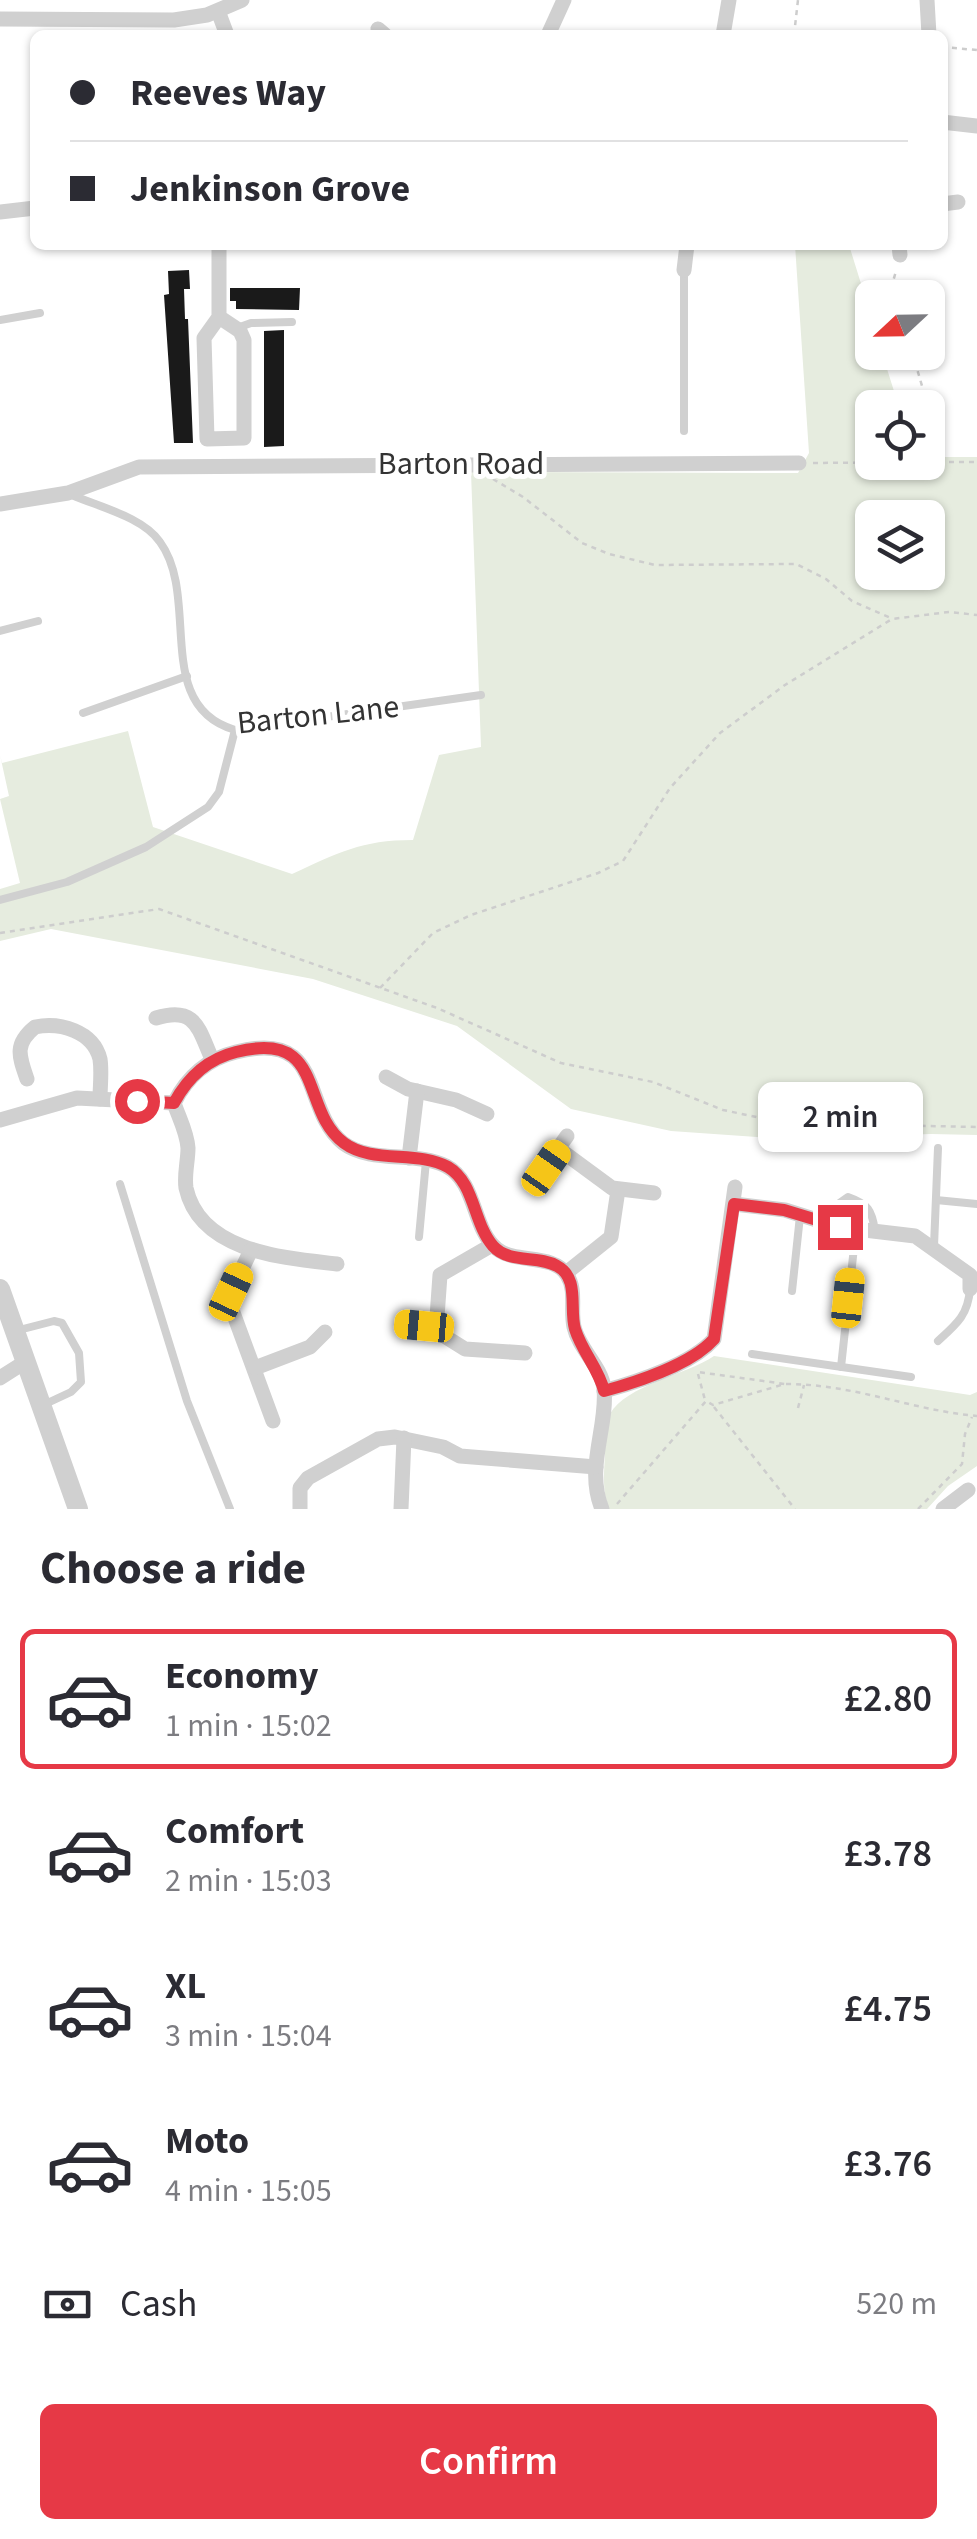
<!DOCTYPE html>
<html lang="en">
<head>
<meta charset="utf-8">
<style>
  :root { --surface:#fff; --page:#f2f2f3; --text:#2b2b33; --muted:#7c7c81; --line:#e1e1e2; --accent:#e63946 }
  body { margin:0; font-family:"Source Sans 3",sans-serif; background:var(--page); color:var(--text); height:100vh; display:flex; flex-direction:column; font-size:38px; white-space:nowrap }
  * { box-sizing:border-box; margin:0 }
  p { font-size:32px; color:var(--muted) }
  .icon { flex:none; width:55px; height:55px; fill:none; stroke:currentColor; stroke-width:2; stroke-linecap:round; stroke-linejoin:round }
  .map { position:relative; height:1509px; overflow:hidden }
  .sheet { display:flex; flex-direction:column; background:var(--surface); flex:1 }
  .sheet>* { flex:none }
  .guide { position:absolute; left:30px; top:30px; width:918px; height:220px; border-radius:15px; box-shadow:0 2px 8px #0004; display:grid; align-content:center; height:220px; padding:0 40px; background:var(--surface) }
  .needle { width:65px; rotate:248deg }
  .fabs { position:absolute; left:855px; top:280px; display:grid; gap:20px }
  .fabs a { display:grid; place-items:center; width:90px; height:90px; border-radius:15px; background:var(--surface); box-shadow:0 2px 8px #0004; font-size:50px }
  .end { position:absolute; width:45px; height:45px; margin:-22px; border:12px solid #e63946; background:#fff; box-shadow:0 0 0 5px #fff }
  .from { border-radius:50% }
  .bubble { position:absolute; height:70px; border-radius:15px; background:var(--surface); box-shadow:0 2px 8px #0004; font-size:32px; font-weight:600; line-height:70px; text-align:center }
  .car { position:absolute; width:30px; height:60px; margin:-30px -15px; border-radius:12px; box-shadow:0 0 8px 2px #0007; background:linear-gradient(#f5c518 24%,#345 0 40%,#f5c518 0 76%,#345 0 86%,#f5c518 0) }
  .guide b { display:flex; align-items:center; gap:35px; height:95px; font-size:38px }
  .guide b+b { border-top:2px solid var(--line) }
  .guide i { width:25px; height:25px; background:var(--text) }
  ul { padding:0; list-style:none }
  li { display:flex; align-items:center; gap:30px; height:140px; margin:0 20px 15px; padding:0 20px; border:5px solid transparent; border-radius:15px }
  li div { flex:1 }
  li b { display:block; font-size:38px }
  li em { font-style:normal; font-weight:600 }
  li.selected { border-color:var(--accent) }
  li>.icon { width:90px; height:90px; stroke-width:1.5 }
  h2 { padding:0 40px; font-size:45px; line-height:120px }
  .pay { display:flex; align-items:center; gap:25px; height:110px; padding:0 40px; font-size:38px }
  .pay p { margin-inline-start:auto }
  .button { display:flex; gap:20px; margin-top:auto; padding:20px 40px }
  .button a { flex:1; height:115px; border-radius:15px; background:var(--accent); color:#fff; font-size:40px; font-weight:600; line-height:115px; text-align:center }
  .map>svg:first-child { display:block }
  .green { fill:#e6ecdf; fill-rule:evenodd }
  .building { fill:#1a1a1a }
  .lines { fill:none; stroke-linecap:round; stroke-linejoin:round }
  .path { stroke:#cdcdcd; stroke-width:2.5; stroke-dasharray:5 5; stroke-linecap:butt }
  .service { stroke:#d0d0d0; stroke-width:8 }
  .minor { stroke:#d0d0d0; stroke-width:15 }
  .tertiary { stroke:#d0d0d0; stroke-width:20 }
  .route { stroke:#e63946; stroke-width:12 }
  .labels { text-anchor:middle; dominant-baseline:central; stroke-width:10; stroke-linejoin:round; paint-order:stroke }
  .street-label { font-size:32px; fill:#333; stroke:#fff }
</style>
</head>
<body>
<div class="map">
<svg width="977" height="1509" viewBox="0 0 977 1509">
  <rect width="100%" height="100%" fill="#fff"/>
  <!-- green -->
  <g class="green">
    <path d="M795,245h54l23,74v33l10,1 17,54 -27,1v54h56v-5h49v678l-46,-1 -145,5 -115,-8 -100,-22 -114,-83 -144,-47 -262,-50 -51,12v-52l20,-6 -20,-84 9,-3 -9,-41 2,8 126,-32 25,96 139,47c46,-21 69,-34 121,-34l26,-85 42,-8 -10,-275 327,1 11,-20zM872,518h56v54h-56z"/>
    <path d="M714,1356l256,39 7,-3v74l-29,20 -21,23h-318c-7,-19 -5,-35 -4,-55 0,-12 -1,-29 5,-40 16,-29 76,-39 104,-58z"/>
  </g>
  <!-- building -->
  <g class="building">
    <polygon points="189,270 190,289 184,289 185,319 188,319 193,443 174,443 164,295 169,294 168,271"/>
    <polygon points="230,288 300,288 299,310 236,309 236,301 230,301"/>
    <polygon points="284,330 284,446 264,447 264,331"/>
  </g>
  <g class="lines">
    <!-- path -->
    <g class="path">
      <polyline points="740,33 754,35"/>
      <polyline points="794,35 798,0"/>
      <polyline points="942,47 977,50"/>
      <polyline points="895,298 892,285 896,271"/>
      <polyline points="912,352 941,450 940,462"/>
      <polyline points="929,462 977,462"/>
      <polyline points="813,463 927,462"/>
      <polyline points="493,479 523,497 582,543 609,554 655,565 796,564 826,579 852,601 891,618"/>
      <polyline points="0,933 159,909 437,1008 561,1063 653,1082 723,1110 785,1123 977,1127"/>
      <polyline points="380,988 433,933 471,915 598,873 623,861 670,788 720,733 785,685 892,619 949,612 977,615"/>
      <polyline points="698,1374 705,1400"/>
      <path d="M786,1384c68,0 125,26 191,32"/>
      <polyline points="714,1407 795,1509"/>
      <polyline points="798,1408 804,1385"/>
      <polyline points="617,1504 706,1401 713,1405 785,1384 698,1372"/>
      <polyline points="918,1509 962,1464 965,1434 972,1417"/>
    </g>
    <!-- service -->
    <g class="service">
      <polyline points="0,320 40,313"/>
      <polyline points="237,328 251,323 292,322"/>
      <polyline points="684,431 684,270"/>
      <path d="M72,495c27,12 71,22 88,47 41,56 -8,164 75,188l246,-35"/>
      <polyline points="0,631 38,621"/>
      <polyline points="83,713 187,676"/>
      <polyline points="0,900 67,882 146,847 208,807 219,792 235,730"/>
      <polyline points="120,1184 187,1401 230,1509"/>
      <polyline points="936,1200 977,1204"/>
      <path d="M825,1223l6,-14 17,-12c20,7 24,13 27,34"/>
      <polyline points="419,1237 426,1161"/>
      <polyline points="934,1246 938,1148"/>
      <polyline points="792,1291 800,1216"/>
      <polyline points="19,1330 54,1321 62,1323 79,1353 81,1382 71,1392 41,1406"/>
      <path d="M938,1341c19,-17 30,-26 32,-52"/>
      <polyline points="752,1354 911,1377"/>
      <polyline points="841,1367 856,1229"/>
    </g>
    <!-- minor -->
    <g class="minor">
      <polyline points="927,0 929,35"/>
      <polyline points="218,11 227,35"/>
      <polyline points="0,19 174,20 207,15 242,0"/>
      <polyline points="378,29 385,35"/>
      <polyline points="548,35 564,0"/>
      <polyline points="723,35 729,0"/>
      <polyline points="942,122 977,126"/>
      <polyline points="942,204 958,202"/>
      <polyline points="0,212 35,208"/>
      <polyline points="219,245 219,317 204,338 207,439 244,438 244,340 240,331 219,317"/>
      <polyline points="899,245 900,255"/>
      <polyline points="684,270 687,245"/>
      <polyline points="0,504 68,493 139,467 799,463"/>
      <path d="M156,1018c40,-12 42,10 56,41"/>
      <polyline points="386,1077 408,1089 456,1100 487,1114"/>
      <path d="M27,1079c-8,-23 -13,-35 8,-52 25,-5 58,4 65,32 2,13 0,27 0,40"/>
      <path d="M174,1103c5,15 13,29 14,45 0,13 -4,27 -2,40 14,64 98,70 151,76"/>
      <path d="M0,1120l77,-22 97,5c13,-26 33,-44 62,-51 90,-23 64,56 107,91 28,21 73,8 103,23 31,16 26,63 51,83 19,15 56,4 70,26 10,16 3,34 7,52 5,22 27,39 30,61 4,39 -19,80 -2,121"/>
      <polyline points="559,1149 612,1188 654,1193"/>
      <polyline points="409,1158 417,1091"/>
      <polyline points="545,1167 567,1136"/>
      <polyline points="734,1204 785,1210 839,1227 915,1236 970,1275 970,1289"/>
      <polyline points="251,1250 231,1292 231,1307 273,1421"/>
      <polyline points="566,1273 611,1237 618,1190"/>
      <polyline points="404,1324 433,1329 465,1349 525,1353"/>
      <polyline points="436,1331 440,1275 492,1245"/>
      <polyline points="255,1368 310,1347 325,1332"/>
      <polyline points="0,1378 25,1362"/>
      <path d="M604,1391c33,-9 88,-27 110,-52l21,-152"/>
      <polyline points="300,1509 300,1488 308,1478 378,1439 395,1437 443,1447 460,1456 596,1467"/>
      <polyline points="401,1509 404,1438"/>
      <polyline points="943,1509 968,1490"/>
    </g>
    <!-- tertiary -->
    <polyline class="tertiary" points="0,1289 78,1509"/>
  </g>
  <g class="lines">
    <!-- route -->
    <path class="route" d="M137,1101l37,2c14,-26 33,-44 62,-51 91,-23 63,58 108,91 28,21 74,7 104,24 27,16 25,56 45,79 16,18 45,9 64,20 23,12 12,43 18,63 7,23 24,40 29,62 33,-9 88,-27 110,-52l20,-135 50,6 56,17"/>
  </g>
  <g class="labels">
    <!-- street labels -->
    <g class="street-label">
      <text x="461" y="464">Barton Road</text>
      <text transform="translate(318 715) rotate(-6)">Barton Lane</text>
    </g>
  </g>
</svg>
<div class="fabs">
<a><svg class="needle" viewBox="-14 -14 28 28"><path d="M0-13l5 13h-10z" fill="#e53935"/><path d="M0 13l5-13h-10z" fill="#7c7c81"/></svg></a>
<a><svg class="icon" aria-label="locate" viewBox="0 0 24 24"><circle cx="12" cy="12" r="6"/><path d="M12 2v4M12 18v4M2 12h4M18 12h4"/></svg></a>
<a><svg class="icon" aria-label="layers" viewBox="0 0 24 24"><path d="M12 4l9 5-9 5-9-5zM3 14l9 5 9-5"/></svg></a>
</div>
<i class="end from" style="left:137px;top:1101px"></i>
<i class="end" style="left:840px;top:1227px"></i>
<div class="bubble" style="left:758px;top:1082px;width:165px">2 min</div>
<i class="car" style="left:546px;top:1168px;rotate:35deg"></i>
<i class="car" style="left:231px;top:1292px;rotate:25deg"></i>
<i class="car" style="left:848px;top:1298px;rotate:6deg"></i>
<i class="car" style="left:424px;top:1326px;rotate:275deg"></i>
<div class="guide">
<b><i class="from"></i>Reeves Way</b>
<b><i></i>Jenkinson Grove</b>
</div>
</div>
<section class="sheet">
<h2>Choose a ride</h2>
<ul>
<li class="selected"><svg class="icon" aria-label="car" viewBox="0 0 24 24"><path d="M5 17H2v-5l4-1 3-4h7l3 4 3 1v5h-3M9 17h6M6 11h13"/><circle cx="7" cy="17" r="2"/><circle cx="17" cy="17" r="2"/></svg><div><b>Economy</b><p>1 min · 15:02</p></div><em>£2.80</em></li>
<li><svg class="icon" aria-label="car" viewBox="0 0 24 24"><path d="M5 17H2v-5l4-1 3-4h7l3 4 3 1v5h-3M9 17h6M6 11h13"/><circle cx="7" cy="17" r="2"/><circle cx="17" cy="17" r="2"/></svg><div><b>Comfort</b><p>2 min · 15:03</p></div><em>£3.78</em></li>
<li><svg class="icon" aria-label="car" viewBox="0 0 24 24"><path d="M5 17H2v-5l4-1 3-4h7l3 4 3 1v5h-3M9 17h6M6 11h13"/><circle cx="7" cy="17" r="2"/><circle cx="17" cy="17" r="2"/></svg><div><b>XL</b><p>3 min · 15:04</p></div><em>£4.75</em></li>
<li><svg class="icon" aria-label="car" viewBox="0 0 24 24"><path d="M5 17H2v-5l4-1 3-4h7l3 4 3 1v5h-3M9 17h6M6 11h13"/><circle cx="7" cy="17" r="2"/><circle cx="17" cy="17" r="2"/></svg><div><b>Moto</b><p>4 min · 15:05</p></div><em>£3.76</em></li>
</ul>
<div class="pay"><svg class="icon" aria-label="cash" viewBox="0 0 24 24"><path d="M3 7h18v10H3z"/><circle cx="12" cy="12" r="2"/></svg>Cash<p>520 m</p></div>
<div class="button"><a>Confirm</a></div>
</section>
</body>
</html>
